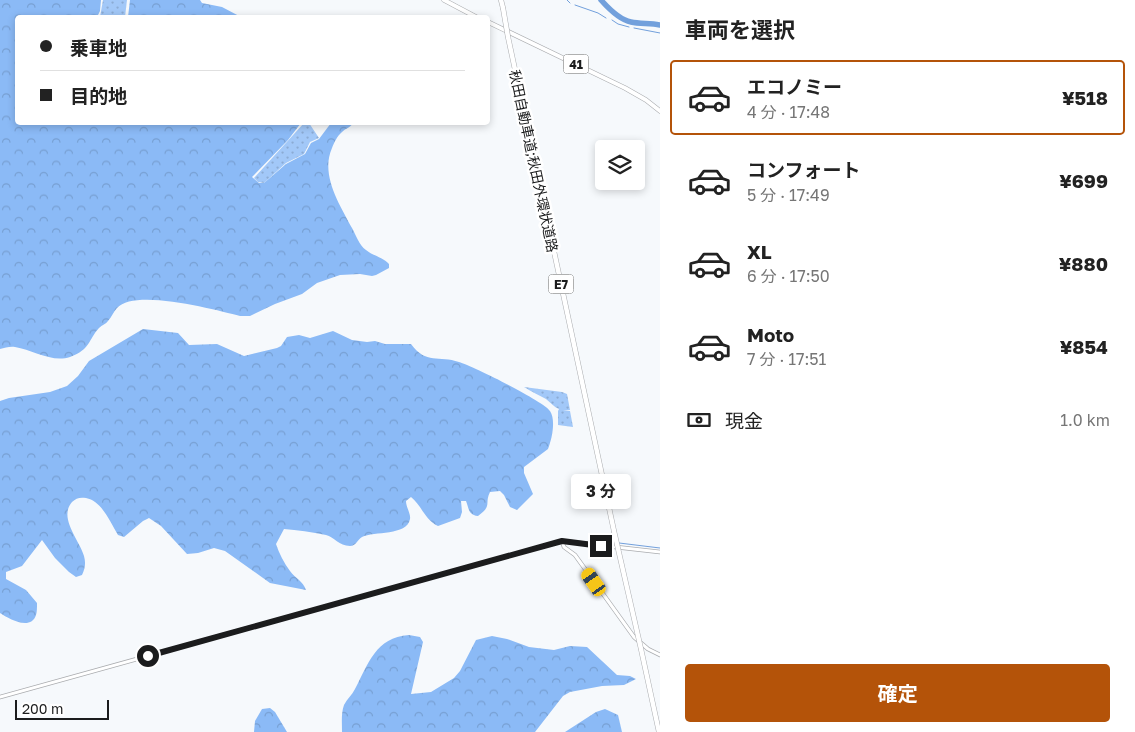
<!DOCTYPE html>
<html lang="ja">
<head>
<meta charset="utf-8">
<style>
  :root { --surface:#fff; --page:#f6f6f6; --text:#222; --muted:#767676; --line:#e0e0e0; --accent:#b45309 }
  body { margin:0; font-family:"Golos Text","Noto Sans JP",sans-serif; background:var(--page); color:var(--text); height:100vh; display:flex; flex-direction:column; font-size:19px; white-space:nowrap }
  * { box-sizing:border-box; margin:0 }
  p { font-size:16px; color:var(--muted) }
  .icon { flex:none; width:28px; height:28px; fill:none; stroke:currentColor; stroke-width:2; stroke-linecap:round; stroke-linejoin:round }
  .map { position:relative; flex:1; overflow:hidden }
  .side { display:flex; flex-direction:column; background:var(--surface); width:475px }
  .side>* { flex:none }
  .hud { position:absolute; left:15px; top:15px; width:475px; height:110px; border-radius:5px; box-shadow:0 2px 8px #0003; display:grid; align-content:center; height:110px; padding:0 25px; background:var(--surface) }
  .tools { position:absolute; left:595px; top:140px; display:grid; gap:10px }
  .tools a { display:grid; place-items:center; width:50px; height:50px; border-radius:5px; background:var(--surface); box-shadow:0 2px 8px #0003; font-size:25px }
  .scale { position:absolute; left:15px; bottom:12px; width:94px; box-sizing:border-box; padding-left:5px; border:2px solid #1b1c1d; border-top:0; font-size:14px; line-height:18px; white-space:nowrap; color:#1b1c1d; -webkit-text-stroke:4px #fff; paint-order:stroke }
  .end { position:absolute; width:22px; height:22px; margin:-11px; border:6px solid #1b1c1d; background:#fff; box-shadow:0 0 0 2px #fff }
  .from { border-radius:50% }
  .bubble { position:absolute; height:35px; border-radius:5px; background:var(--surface); box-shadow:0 2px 8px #0003; font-size:16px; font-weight:700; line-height:35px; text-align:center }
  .car { position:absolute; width:15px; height:30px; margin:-15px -8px; border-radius:6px; box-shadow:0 0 4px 1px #0007; background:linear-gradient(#f5c518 24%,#345 0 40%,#f5c518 0 76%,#345 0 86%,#f5c518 0) }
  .hud b { display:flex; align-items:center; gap:18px; height:48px; font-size:19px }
  .hud b+b { border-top:1px solid var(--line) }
  .hud i { width:12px; height:12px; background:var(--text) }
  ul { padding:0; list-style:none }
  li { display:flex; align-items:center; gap:15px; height:75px; margin:0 10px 8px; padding:0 15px; border:2px solid transparent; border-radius:5px }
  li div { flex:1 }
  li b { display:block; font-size:19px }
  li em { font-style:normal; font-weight:700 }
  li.on { border-color:var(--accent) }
  li>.icon { width:45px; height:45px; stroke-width:1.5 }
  h2 { padding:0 25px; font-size:22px; line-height:60px }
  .pay { display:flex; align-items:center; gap:12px; height:55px; padding:0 25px; font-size:19px }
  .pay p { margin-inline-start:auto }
  .button { display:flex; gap:10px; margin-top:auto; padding:10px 25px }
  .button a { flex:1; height:58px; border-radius:5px; background:var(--accent); color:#fff; font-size:20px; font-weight:700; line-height:58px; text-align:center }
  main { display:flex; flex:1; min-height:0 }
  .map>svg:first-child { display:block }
  .grass { fill:url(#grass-dots) }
  .forest { fill:url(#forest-crowns) }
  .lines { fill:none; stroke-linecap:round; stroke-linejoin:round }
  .stream { stroke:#72a0dc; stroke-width:1 }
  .river { stroke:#72a0dc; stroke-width:5.5 }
  .secondary-casing { stroke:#aaacaf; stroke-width:4.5 }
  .primary-casing { stroke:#aaacaf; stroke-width:5 }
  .highway-casing { stroke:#aaacaf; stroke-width:5.5 }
  .secondary { stroke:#fff; stroke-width:3 }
  .primary { stroke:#fff; stroke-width:4 }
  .highway { stroke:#fff; stroke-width:4.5 }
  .highway-bridge-casing { stroke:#aaacaf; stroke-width:5.5; stroke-linecap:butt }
  .highway-bridge { stroke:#fff; stroke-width:4.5 }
  .route { stroke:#1b1c1d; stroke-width:6 }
  .labels { text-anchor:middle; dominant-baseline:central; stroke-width:5; stroke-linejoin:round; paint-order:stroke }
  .shield { fill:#fff; stroke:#5f6061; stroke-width:1 }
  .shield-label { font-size:12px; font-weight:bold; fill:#1b1c1d }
  .street-label { font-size:14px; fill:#1b1c1d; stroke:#fff }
</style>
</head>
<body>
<main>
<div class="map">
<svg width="660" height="732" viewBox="0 0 660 732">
  <defs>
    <pattern id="grass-dots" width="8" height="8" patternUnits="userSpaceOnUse" patternTransform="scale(1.25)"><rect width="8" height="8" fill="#a2c8f8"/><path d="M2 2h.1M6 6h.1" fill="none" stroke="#8babd4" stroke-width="1.8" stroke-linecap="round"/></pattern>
    <pattern id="forest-crowns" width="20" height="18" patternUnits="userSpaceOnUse" patternTransform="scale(1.25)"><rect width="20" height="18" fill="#8bbaf6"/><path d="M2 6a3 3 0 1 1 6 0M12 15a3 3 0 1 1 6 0" fill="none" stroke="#779fd2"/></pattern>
  </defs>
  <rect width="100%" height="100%" fill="#f6f9fc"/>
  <!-- grass -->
  <g class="grass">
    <polygon points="103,0 127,0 125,17 100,17"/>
    <polygon points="304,123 309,123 319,138 310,142 304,154 286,163 264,183 258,182 254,178"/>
    <path d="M524,387l38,5 5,2 3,16h-7l7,1 3,16 -15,-2v-14l1,-2c-5,-2 -8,-6 -13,-10 -7,-4 -14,-7 -22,-12z"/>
  </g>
  <!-- forest -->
  <g class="forest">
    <path d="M0,0h101l-1,11 -3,6 -79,1v104l283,1 -13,17 -36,37 7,6h5l22,-19 19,-10 6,-11 8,-4 12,-16h22c-3,5 -7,5 -11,9 -5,4 -8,11 -10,16 -12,27 8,57 20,80 4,7 7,17 14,22 7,6 17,7 23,14v4l-13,7 -4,1 -12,-2 -20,1 -23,8 -15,11 -27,10 -25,12h-10c-24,-6 -105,-28 -123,-8 -4,4 -5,9 -9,13 -2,3 -6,4 -9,7 -11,12 -8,21 -29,29 -18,6 -37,-7 -55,-10 -5,-1 -10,1 -15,2z"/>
    <polygon points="130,0 200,0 202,3 222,7 241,17 128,17"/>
    <path d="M143,329l35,4 11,12 28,-1 27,12 33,-8 4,-2 6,-9 12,-2 11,3 23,-7 19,9 15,2 8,-1 10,3h26c15,21 28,11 48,18 14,4 86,40 91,49 6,9 2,28 -2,38l-24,18v6l9,21 -16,16 -7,-3 -6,-12 -4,-4 -10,1c-6,12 3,13 -12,24 -10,-1 -9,-8 -12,-15h-5l1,11 -2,6 -22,8c-13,-6 -16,-20 -27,-29l-5,4c0,6 5,13 4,18 -3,17 -36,12 -48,18 -5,3 -6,9 -12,9 -11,0 -16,-9 -24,-11 -14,-3 -29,-5 -42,-6l-8,15c3,9 8,19 14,27 5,7 13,10 16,19l-36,-7 -45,-32 -11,-3 -16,5 -11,1 -26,-28 -12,-8 -6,3 -19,16 -6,-2c-8,-13 -16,-34 -32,-37 -6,-1 -10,0 -14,4 -14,16 8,39 12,54 2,7 1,13 -2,19l-6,2 -7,-5 -14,-14 -13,-18 -20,26 -16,6v7l20,11 11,13c0,4 0,9 -1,12 -5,16 -27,4 -36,-2v-212l9,-3 41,-6 17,-6 11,-10 11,-15z"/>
    <path d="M409,635l11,2 3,5 -12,52 20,-2 23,-14 6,-7 16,-31 16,-4 15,3 22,8 25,3 16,-4 17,1 30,28 13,1 6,3 -12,6 -22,1 -32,6 -7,4 -28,36h-193c0,-8 -1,-19 2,-27 3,-6 8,-10 11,-16 14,-26 20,-51 54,-54z"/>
    <polygon points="270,708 275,712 287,732 254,732 255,721 262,709"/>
    <polygon points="605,709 618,715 622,732 565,732 596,712"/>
  </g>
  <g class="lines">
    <!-- stream -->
    <g class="stream">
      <polyline points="567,0 570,3"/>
      <polyline points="575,5 598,13 606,18"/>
      <polyline points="612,20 618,24 629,27"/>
      <polyline points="634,28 660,33"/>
      <polyline points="603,541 615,543"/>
      <polyline points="619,543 660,548"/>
    </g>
    <!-- river -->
    <path class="river" d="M601,0c8,9 19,20 30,22 9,2 19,1 29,3"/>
    <!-- secondary casing -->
    <g class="secondary-casing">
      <g id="secondary">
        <polyline points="562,541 564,547 575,555 634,637 648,649 660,655"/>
        <polyline points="0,697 562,541 660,552"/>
      </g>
    </g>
    <!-- primary casing -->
    <g class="primary-casing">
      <g id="primary">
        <polyline points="444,0 478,18"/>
        <polyline points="488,22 625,88 646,100 660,111"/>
      </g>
    </g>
    <!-- highway casing -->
    <g class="highway-casing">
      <g id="highway">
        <polyline points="501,0 503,8"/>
        <polyline points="508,37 614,531"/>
        <polyline points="641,649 659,732"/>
      </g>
    </g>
    <!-- secondary -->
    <use href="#secondary" class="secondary"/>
    <!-- primary -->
    <use href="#primary" class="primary"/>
    <!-- highway -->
    <use href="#highway" class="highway"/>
    <!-- highway-bridge casing -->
    <g class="highway-bridge-casing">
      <g id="highway-bridge">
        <polyline points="503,8 508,37"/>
        <polyline points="614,531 641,649"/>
      </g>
    </g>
    <!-- highway-bridge -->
    <use href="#highway-bridge" class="highway-bridge"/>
  </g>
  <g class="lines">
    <!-- route -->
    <polyline class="route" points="148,656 562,541 601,546"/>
  </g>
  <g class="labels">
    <!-- shield labels -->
    <g class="shield">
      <rect x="563.5" y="54.5" width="25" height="19" rx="4"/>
      <rect x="548.5" y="274.5" width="25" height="19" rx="4"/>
    </g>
    <g class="shield-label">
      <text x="576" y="64">41</text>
      <text x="561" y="284">E7</text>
    </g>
    <!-- street labels -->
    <g class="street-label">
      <text transform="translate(534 161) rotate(78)">秋田自動車道;秋田外環状道路</text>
    </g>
  </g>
</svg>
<div class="tools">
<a><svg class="icon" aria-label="layers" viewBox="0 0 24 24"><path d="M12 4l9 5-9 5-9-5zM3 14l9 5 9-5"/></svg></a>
</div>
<div class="scale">200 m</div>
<i class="end from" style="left:148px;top:656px"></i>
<i class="end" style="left:601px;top:546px"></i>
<div class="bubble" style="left:571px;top:474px;width:60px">3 分</div>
<i class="car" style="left:594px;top:582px;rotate:325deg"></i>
<div class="hud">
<b><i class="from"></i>乗車地</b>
<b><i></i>目的地</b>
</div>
</div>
<section class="side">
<h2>車両を選択</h2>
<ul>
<li class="on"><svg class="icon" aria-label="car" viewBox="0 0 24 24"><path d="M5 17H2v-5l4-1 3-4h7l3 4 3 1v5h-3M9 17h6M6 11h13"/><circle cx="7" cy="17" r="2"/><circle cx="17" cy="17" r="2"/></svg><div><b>エコノミー</b><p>4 分 · 17:48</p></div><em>¥518</em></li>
<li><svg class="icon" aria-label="car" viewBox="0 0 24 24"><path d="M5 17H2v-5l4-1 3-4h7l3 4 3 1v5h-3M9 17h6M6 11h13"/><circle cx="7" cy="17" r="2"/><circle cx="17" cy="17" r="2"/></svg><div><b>コンフォート</b><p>5 分 · 17:49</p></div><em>¥699</em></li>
<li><svg class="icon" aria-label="car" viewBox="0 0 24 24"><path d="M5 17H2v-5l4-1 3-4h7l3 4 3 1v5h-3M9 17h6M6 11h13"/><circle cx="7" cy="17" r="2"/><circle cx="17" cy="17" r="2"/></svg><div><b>XL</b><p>6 分 · 17:50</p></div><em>¥880</em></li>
<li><svg class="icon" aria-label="car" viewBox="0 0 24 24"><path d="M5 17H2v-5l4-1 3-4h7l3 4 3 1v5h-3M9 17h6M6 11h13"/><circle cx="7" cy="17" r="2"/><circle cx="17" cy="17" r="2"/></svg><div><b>Moto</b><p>7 分 · 17:51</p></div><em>¥854</em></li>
</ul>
<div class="pay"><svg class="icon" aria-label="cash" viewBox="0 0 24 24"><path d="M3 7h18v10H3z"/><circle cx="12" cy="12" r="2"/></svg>現金<p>1.0 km</p></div>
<div class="button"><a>確定</a></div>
</section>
</main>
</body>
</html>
